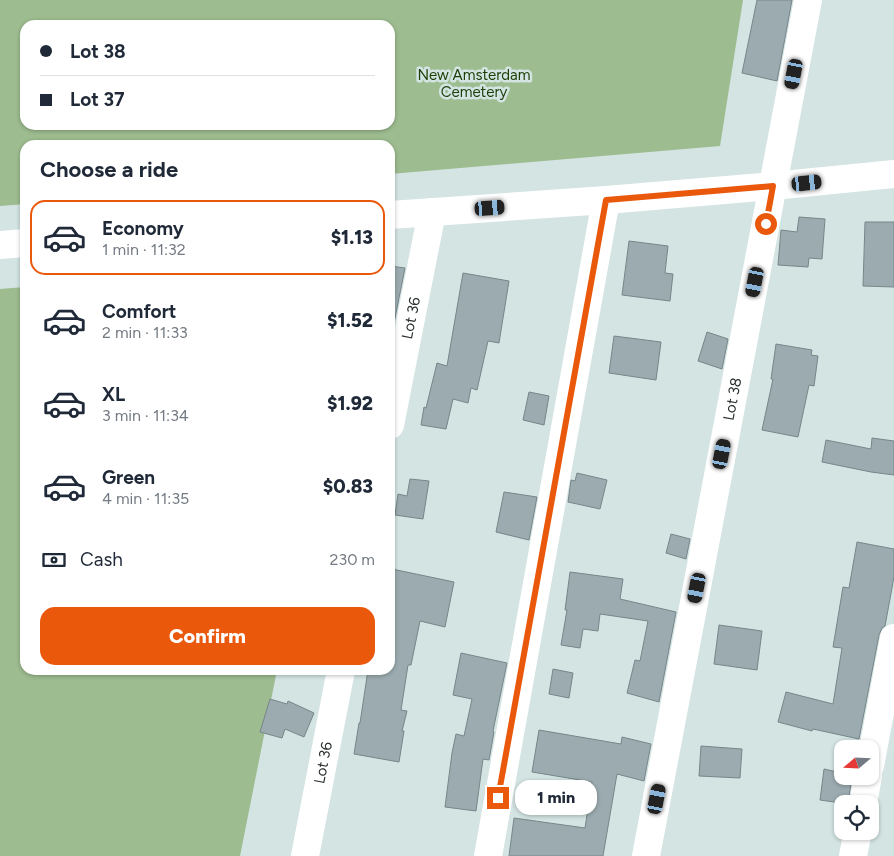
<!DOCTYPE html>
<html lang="en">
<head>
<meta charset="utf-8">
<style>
  :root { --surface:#fff; --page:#f2f2f3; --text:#1f2937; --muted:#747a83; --line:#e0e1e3; --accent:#ea580c }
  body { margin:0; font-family:Figtree,sans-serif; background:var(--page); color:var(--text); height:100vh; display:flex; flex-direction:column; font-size:19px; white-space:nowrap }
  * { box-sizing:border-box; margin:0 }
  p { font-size:16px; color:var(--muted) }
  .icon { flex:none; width:28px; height:28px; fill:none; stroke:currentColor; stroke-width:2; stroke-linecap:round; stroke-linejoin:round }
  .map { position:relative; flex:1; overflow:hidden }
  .drawer { position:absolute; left:20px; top:140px; width:375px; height:535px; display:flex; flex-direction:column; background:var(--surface); border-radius:15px; box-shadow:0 1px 4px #0004 }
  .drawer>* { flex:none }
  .hud { position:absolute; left:20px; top:20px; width:375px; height:110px; border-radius:15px; box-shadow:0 1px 4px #0004; display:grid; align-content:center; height:110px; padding:0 20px; background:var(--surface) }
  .needle { width:32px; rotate:251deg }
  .fabs { position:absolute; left:834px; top:740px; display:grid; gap:10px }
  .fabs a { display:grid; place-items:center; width:45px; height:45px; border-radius:10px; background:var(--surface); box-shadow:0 1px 4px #0004; font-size:25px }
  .end { position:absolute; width:22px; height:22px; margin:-11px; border:6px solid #ea580c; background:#fff; box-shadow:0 0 0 2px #fff }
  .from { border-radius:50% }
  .bubble { position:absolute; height:35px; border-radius:15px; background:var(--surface); box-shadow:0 1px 4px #0004; font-size:16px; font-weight:800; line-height:35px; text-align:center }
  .car { position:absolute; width:15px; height:30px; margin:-15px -8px; border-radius:6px; box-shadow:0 0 4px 1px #0007; background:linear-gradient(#222 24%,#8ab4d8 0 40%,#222 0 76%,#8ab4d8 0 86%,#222 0) }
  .hud b { display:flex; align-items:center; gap:18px; height:48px; font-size:19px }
  .hud b+b { border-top:1px solid var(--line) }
  .hud i { width:12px; height:12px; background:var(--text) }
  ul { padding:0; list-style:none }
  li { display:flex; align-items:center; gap:15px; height:75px; margin:0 10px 8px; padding:0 10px; border:2px solid transparent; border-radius:15px }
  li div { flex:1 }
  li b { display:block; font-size:19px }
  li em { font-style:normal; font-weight:800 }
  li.current { border-color:var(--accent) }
  li>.icon { width:45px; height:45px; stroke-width:1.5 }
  h2 { padding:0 20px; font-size:22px; line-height:60px }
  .pay { display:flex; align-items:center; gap:12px; height:55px; padding:0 20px; font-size:19px }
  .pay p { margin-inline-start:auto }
  .button { display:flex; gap:10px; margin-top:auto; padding:10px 20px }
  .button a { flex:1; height:58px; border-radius:15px; background:var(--accent); color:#fff; font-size:20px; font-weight:800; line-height:58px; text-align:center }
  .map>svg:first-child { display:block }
  .green { fill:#9dbc8f; fill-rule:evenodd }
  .building { fill:#9babaf; stroke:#77868a }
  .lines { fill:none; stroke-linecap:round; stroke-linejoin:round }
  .minor { stroke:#fff; stroke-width:28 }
  .route { stroke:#ea580c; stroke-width:6 }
  .labels { text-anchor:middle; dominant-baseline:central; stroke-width:5; stroke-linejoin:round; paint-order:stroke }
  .park-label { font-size:15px; fill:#1d3e07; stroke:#d3e4e2 }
  .street-label { font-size:15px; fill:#282f2e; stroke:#d3e4e2 }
</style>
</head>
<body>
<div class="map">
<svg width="894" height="856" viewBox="0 0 894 856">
  <rect width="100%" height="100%" fill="#d3e4e2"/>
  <!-- green -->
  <g class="green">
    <path d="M0,0h743l-23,146 -330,28v-29h-365v59l-25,2zM25,25h365v100h-365z"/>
    <polygon points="25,287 25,670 277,670 240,856 0,856 0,289"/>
  </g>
  <!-- building -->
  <g class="building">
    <polygon points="757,0 792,0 777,81 742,73"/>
    <polygon points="799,217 825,219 822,259 809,258 808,267 778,265 781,230 797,232"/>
    <polygon points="865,222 894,222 894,287 863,286"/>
    <polygon points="629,241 668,246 665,273 673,274 670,301 622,295"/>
    <polygon points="390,266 405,268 391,338 390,338"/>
    <polygon points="463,273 509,281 499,343 488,341 477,390 471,388 468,403 453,399 446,429 421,425 424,407 426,408 437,363 447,366"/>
    <polygon points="707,332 728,339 722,369 698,361"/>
    <polygon points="614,336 661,342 656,380 609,373"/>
    <polygon points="776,344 812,350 811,355 818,356 814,386 809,385 798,437 762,430 773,379 771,379"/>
    <polygon points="529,392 549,396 544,425 523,420"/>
    <polygon points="872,438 894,441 894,475 871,472 822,462 826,440 871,449"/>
    <polygon points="577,473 607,480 600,509 568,502 571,480 575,481"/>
    <polygon points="410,479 429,481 423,519 395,515 398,494 407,496"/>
    <polygon points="504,492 537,497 529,540 496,532"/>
    <polygon points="671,534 690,539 686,559 666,553"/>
    <polygon points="857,542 894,549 894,576 892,588 885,626 882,628 879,635 859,739 813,729 812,731 778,722 786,692 833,704 842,648 833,647 843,587 849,588"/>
    <polygon points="392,569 454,582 445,627 420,621 411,665 408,665 401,710 407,711 402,731 404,731 399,762 354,754 359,723 360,723 368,670 390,670 390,581"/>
    <polygon points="570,572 623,579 620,599 676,612 659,702 627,693 635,660 640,661 648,621 600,614 598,631 583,629 580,648 561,645 567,610 565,610"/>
    <polygon points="719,625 762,631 757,670 714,664"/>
    <polygon points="461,653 507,663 493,731 494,732 489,760 483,759 476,811 445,807 452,753 456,734 464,736 472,699 453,695"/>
    <polygon points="553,669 573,673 569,698 549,694"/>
    <polygon points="270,699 287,704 288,701 314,713 304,737 285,729 282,738 260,732"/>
    <polygon points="539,730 621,744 622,737 651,744 644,781 617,774 603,856 509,856 514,818 585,828 592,782 532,772"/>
    <polygon points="701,746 742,749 740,778 699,776"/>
    <polygon points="824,769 842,773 842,776 852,776 848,804 820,800"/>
  </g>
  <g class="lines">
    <!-- minor -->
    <g class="minor">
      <polyline points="390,215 606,200 773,186 894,174"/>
      <polyline points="0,245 25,243"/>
      <path id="s1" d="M390,425l42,-213"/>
      <polyline points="870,766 894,638"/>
      <polyline points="863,804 868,776"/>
      <path id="s2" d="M305,856l36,-186"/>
      <polyline points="488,856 606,200"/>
      <path id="s3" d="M646,856l162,-856"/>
      <polyline points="853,856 858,831"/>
    </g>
  </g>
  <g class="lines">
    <!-- route -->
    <polyline class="route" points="498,798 606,200 773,186 766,224"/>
  </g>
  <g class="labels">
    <!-- park labels -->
    <g class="park-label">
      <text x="474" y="75">New Amsterdam<tspan x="474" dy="17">Cemetery</tspan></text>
    </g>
    <!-- street labels -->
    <g class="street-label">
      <text stroke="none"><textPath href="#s1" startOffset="109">Lot 36</textPath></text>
      <text stroke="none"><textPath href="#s3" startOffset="465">Lot 38</textPath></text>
      <text stroke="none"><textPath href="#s2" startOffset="95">Lot 36</textPath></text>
    </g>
  </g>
</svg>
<div class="fabs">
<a><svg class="needle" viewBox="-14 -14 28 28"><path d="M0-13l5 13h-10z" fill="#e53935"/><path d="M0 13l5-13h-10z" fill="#747a83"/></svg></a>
<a><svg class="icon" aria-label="locate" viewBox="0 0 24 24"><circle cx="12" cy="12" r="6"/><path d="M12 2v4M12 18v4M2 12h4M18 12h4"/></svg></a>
</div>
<i class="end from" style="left:766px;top:224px"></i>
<i class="end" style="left:498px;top:798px"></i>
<div class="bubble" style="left:515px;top:780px;width:82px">1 min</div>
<i class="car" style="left:794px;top:74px;rotate:191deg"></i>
<i class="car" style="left:807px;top:183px;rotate:84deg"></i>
<i class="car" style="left:490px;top:208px;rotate:86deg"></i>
<i class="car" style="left:755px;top:282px;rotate:191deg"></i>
<i class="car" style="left:722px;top:454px;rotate:11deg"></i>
<i class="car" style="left:697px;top:588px;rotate:191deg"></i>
<i class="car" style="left:657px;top:799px;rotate:11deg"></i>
<div class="hud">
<b><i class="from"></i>Lot 38</b>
<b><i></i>Lot 37</b>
</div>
<section class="drawer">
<h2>Choose a ride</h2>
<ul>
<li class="current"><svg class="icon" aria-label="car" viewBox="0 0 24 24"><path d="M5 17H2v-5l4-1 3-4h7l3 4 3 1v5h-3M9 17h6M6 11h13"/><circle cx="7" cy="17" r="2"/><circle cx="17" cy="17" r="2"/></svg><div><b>Economy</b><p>1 min · 11:32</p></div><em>$1.13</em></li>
<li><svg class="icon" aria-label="car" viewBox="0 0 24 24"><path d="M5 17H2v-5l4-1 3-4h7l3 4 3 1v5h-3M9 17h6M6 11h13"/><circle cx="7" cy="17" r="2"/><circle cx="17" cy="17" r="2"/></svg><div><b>Comfort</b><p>2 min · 11:33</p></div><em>$1.52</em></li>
<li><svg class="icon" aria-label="car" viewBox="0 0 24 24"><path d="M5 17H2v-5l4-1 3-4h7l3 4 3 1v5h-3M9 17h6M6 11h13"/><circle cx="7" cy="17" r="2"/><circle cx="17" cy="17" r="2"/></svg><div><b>XL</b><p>3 min · 11:34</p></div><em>$1.92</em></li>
<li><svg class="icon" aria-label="car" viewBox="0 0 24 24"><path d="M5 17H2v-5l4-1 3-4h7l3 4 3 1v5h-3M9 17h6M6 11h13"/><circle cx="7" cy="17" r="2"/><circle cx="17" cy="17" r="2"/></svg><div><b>Green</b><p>4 min · 11:35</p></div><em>$0.83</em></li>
</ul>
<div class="pay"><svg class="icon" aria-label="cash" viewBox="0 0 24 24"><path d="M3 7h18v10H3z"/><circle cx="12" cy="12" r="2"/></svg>Cash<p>230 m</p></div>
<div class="button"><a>Confirm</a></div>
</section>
</div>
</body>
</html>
